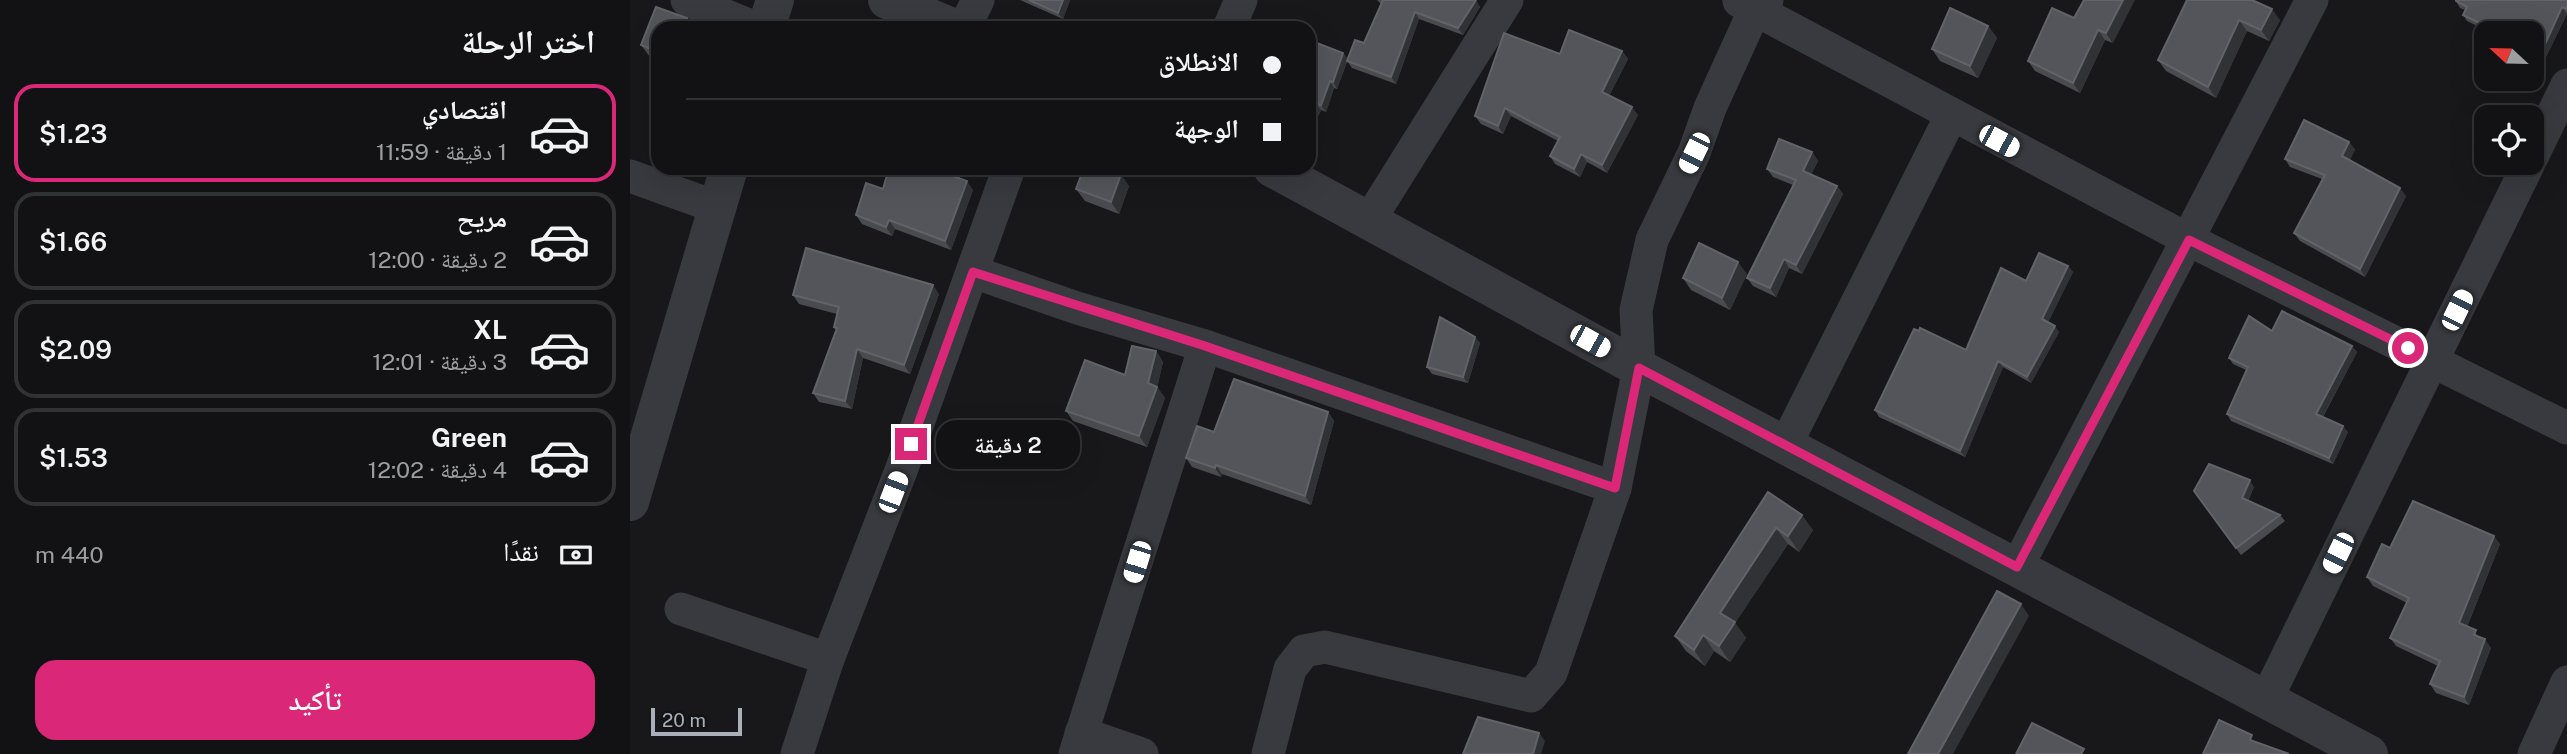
<!DOCTYPE html>
<html lang="ar">
<head>
<meta charset="utf-8">
<style>
  :root { --surface:#121214; --page:#1f2022; --text:#f1f3f6; --muted:#9c9ea0; --line:#313234; --accent:#db2777 }
  body { margin:0; font-family:"Public Sans","Noto Naskh Arabic",sans-serif; background:var(--page); color:var(--text); direction:rtl; height:100vh; display:flex; flex-direction:column; font-size:26px; white-space:nowrap }
  * { box-sizing:border-box; margin:0 }
  p { font-size:23px; color:var(--muted) }
  .icon { flex:none; width:38px; height:38px; fill:none; stroke:currentColor; stroke-width:2; stroke-linecap:round; stroke-linejoin:round }
  .map { position:relative; flex:1; overflow:hidden; direction:ltr }
  .details { display:flex; flex-direction:column; background:var(--surface); width:630px }
  .details>* { flex:none }
  .top-card { position:absolute; left:21px; top:21px; width:665px; height:154px; border-radius:21px; box-shadow:0 7px 28px #0002,0 0 0 2px var(--line); direction:rtl; display:grid; align-content:center; height:154px; padding:0 35px; background:var(--surface) }
  .needle { width:46px; rotate:292deg }
  .controls { position:absolute; left:1844px; top:21px; display:grid; gap:14px }
  .controls a { display:grid; place-items:center; width:70px; height:70px; border-radius:14px; background:var(--surface); box-shadow:0 7px 28px #0002,0 0 0 2px var(--line); font-size:35px }
  .scale { position:absolute; left:21px; bottom:18px; width:91px; box-sizing:border-box; padding-left:7px; border:4px solid #abafba; border-top:0; font-size:19px; line-height:24px; white-space:nowrap; color:#abafba; -webkit-text-stroke:5px #131316; paint-order:stroke }
  .end { position:absolute; width:32px; height:32px; margin:-16px; border:9px solid #db2777; background:#fff; box-shadow:0 0 0 4px #fff }
  .from { border-radius:50% }
  .bubble { position:absolute; height:49px; border-radius:21px; background:var(--surface); box-shadow:0 7px 28px #0002,0 0 0 2px var(--line); font-size:23px; font-weight:600; line-height:49px; text-align:center; direction:rtl }
  .car { position:absolute; width:21px; height:42px; margin:-21px -10px; border-radius:9px; box-shadow:0 0 5px 2px #0007; background:linear-gradient(#fff 24%,#345 0 40%,#fff 0 76%,#345 0 86%,#fff 0) }
  .top-card b { display:flex; align-items:center; gap:24px; height:66px; font-size:26px }
  .top-card b+b { border-top:2px solid var(--line) }
  .top-card i { width:18px; height:18px; background:var(--text) }
  ul { padding:0; list-style:none }
  li { display:flex; align-items:center; gap:21px; height:98px; margin:0 14px 10px; padding:0 21px; border:4px solid var(--line); border-radius:21px }
  li div { flex:1 }
  li b { display:block; font-size:26px }
  li em { font-style:normal; font-weight:600 }
  li.active { border-color:var(--accent) }
  li>.icon { width:63px; height:63px; stroke-width:1.5 }
  h2 { padding:0 35px; font-size:32px; line-height:84px }
  .pay { display:flex; align-items:center; gap:18px; height:77px; padding:0 35px; font-size:26px }
  .pay p { margin-inline-start:auto }
  .button { display:flex; gap:14px; margin-top:auto; padding:14px 35px }
  .button a { flex:1; height:80px; border-radius:21px; background:var(--accent); color:#fff; font-size:28px; font-weight:600; line-height:80px; text-align:center }
  main { display:flex; flex:1; min-height:0 }
  .map>svg:first-child { display:block }
  .lines { fill:none; stroke-linecap:round; stroke-linejoin:round }
  .minor { stroke:#393a3f; stroke-width:33 }
  .tertiary { stroke:#393a3f; stroke-width:38 }
  .wall { fill:#494b4f }
  .shaded-wall { fill:#313235 }
  .building { fill:#54555b; stroke:#62636a; stroke-width:2 }
  .route { stroke:#db2777; stroke-width:9 }
</style>
</head>
<body>
<main>
<div class="map">
<svg width="1937" height="754" viewBox="0 0 1937 754">
  <rect width="100%" height="100%" fill="#18181a"/>
  <g class="lines">
    <!-- minor -->
    <g class="minor">
      <polyline points="57,0 126,28"/>
      <polyline points="1109,1 1559,240 1937,428"/>
      <polyline points="334,28 348,0"/>
      <polyline points="599,28 611,0"/>
      <polyline points="1902,157 1937,85"/>
      <polyline points="0,176 89,208"/>
      <polyline points="740,219 877,0"/>
      <polyline points="343,272 447,308 575,346 985,488"/>
      <polyline points="1156,444 1321,116"/>
      <polyline points="1387,567 1682,0"/>
      <polyline points="51,609 198,659"/>
      <polyline points="1637,698 1899,163"/>
      <polyline points="451,733 512,754"/>
      <polyline points="167,754 198,659 272,468 379,168"/>
      <polyline points="445,754 575,346"/>
      <polyline points="638,754 660,669 674,651 695,647 901,696 921,673 985,488 1009,368 1006,310 1022,240 1064,153 1080,108 1125,9 1137,0"/>
      <polyline points="1904,754 1937,682"/>
    </g>
    <!-- tertiary -->
    <g class="tertiary">
      <polyline points="257,0 325,28"/>
      <polyline points="136,28 145,0"/>
      <polyline points="642,168 1009,368 1739,754"/>
      <polyline points="0,502 99,168"/>
    </g>
  </g>
  <!-- wall -->
  <g class="wall">
    <polygon points="390,0 440,0 433,19"/>
    <polygon points="747,0 845,0 850,7 833,35 789,19 766,84 722,68 717,61 734,43 751,4"/>
    <polygon points="1454,0 1483,43 1475,40 1450,93 1405,71 1398,61 1444,18"/>
    <polygon points="1557,0 1650,20 1639,41 1617,31 1586,98 1536,71 1528,60"/>
    <polygon points="1937,0 1937,14 1915,59 1902,53 1902,33 1862,33 1837,21 1833,15 1835,10 1830,8 1826,1"/>
    <polygon points="26,7 57,18 64,28 28,28 28,61 20,57 11,45"/>
    <polygon points="1358,26 1367,38 1348,78 1310,61 1302,49"/>
    <polygon points="679,40 713,53 718,59 707,89 704,88 696,112 691,110 679,135"/>
    <polygon points="992,51 998,59 979,96 1008,115 977,173 957,162 950,177 925,164 920,156 928,141 881,116 873,134 851,124 845,116 930,54"/>
    <polygon points="1719,142 1725,150 1719,160 1776,196 1735,277 1670,241 1664,233 1692,179 1660,167 1655,159"/>
    <polygon points="1182,152 1188,161 1181,174 1207,186 1213,194 1172,274 1159,268 1146,297 1123,286 1117,278 1163,185 1143,177 1137,169"/>
    <polygon points="259,168 303,168 343,190 321,250 265,229 262,236 232,224 226,215 253,189"/>
    <polygon points="499,186 489,214 455,201 446,189"/>
    <polygon points="1438,266 1443,272 1418,322 1429,332 1401,383 1373,367 1335,457 1249,417 1245,410 1336,350 1396,281"/>
    <polygon points="1117,274 1100,310 1061,290 1053,278"/>
    <polygon points="309,294 280,374 233,358 222,409 189,402 183,393 206,331 204,327 207,314 169,304 163,295"/>
    <polygon points="1642,331 1722,346 1727,352 1693,417 1718,432 1703,464 1601,421 1597,414 1616,370 1603,364 1599,358"/>
    <polygon points="845,337 850,343 838,383 802,374 797,367"/>
    <polygon points="526,351 533,362 527,387 535,398 517,447 443,421 436,411 495,375"/>
    <polygon points="698,412 704,421 681,505 592,474 591,477 562,467 556,458 584,432"/>
    <polygon points="1624,487 1618,501 1650,515 1655,521 1611,555 1564,491"/>
    <polygon points="1138,492 1183,530 1169,552 1158,544 1105,623 1116,638 1100,662 1084,651 1075,666 1056,651 1045,636"/>
    <polygon points="1870,544 1837,627 1851,638 1861,648 1839,705 1806,693 1800,684 1808,666 1766,646 1760,638 1777,603 1743,586 1737,577 1760,548"/>
  </g>
  <!-- shaded-wall -->
  <g class="shaded-wall">
    <polygon points="433,0 440,0 433,19 428,13"/>
    <polygon points="846,0 850,7 833,35 828,28"/>
    <polygon points="1493,0 1505,0 1483,43 1476,33"/>
    <polygon points="1932,7 1937,14 1915,59 1911,53"/>
    <polygon points="1642,9 1650,20 1639,41 1631,30"/>
    <polygon points="785,12 789,19 766,84 761,77"/>
    <polygon points="57,18 64,28 53,28"/>
    <polygon points="1609,20 1617,31 1586,98 1578,87"/>
    <polygon points="1358,26 1367,38 1348,78 1340,66"/>
    <polygon points="1468,30 1475,40 1450,93 1443,83"/>
    <polygon points="992,51 998,59 977,100 972,92"/>
    <polygon points="713,53 718,59 707,89 703,82"/>
    <polygon points="700,81 704,88 696,112 691,105"/>
    <polygon points="686,104 691,110 679,135 679,119"/>
    <polygon points="1002,107 1008,115 977,173 972,165"/>
    <polygon points="875,108 881,116 873,134 868,126"/>
    <polygon points="1719,142 1725,150 1718,164 1712,156"/>
    <polygon points="1182,152 1188,161 1179,179 1173,171"/>
    <polygon points="951,154 957,162 950,177 944,169"/>
    <polygon points="491,174 499,186 489,214 481,202"/>
    <polygon points="337,181 343,190 321,250 315,241"/>
    <polygon points="1207,186 1213,194 1172,274 1166,265"/>
    <polygon points="1770,188 1776,196 1735,277 1730,269"/>
    <polygon points="259,220 265,229 262,236 256,227"/>
    <polygon points="1154,259 1159,268 1146,297 1140,288"/>
    <polygon points="1108,262 1117,274 1100,310 1092,298"/>
    <polygon points="1438,266 1443,272 1417,325 1412,319"/>
    <polygon points="303,285 309,294 280,374 274,365"/>
    <polygon points="1425,326 1429,332 1401,383 1397,377"/>
    <polygon points="845,337 850,343 838,383 833,377"/>
    <polygon points="1722,346 1727,352 1691,420 1686,414"/>
    <polygon points="227,349 233,358 222,409 215,401"/>
    <polygon points="526,351 533,362 527,389 527,387 535,398 517,447 509,436 518,383"/>
    <polygon points="1368,361 1373,367 1335,457 1330,451"/>
    <polygon points="698,412 704,421 681,505 675,496"/>
    <polygon points="1713,426 1718,432 1703,464 1699,458"/>
    <polygon points="586,465 592,474 591,477 585,468"/>
    <polygon points="1620,480 1624,487 1616,504 1612,498"/>
    <polygon points="1172,515 1183,530 1169,552 1158,536"/>
    <polygon points="1146,528 1158,544 1105,623 1116,638 1100,662 1089,646 1090,613"/>
    <polygon points="1864,536 1870,544 1835,632 1829,623"/>
    <polygon points="1391,604 1399,616 1323,754 1308,754"/>
    <polygon points="1073,635 1084,651 1075,666 1064,650"/>
    <polygon points="1855,639 1861,648 1839,705 1834,697"/>
    <polygon points="909,733 915,741 911,754 903,754"/>
  </g>
  <!-- building -->
  <g class="building">
    <polygon points="399,0 433,0 428,13"/>
    <polygon points="752,0 846,0 828,28 785,12 761,77 717,61 725,40 734,43 753,0"/>
    <polygon points="1454,0 1493,0 1476,33 1468,30 1443,83 1398,61 1422,8 1444,18"/>
    <polygon points="1557,0 1622,0 1642,9 1631,30 1609,20 1578,87 1528,60"/>
    <polygon points="1826,0 1937,0 1937,7 1936,9 1932,7 1911,53 1902,49 1902,33 1870,33 1833,15 1837,7 1826,1"/>
    <polygon points="26,7 57,18 53,28 28,28 28,52 11,45"/>
    <polygon points="1320,8 1358,26 1340,66 1302,49"/>
    <polygon points="939,30 992,51 972,92 1002,107 972,165 951,154 944,169 920,156 930,137 875,108 868,126 845,116 874,33 930,54"/>
    <polygon points="679,40 713,53 703,82 700,81 691,105 686,104 679,119"/>
    <polygon points="1674,120 1719,142 1712,156 1770,188 1730,269 1664,233 1695,175 1655,159"/>
    <polygon points="1149,139 1182,152 1173,171 1207,186 1166,265 1154,259 1140,288 1117,278 1166,180 1137,169"/>
    <polygon points="259,168 301,168 337,181 315,241 259,220 256,227 226,215 236,183 253,189"/>
    <polygon points="454,168 475,168 491,174 481,202 446,189"/>
    <polygon points="1069,243 1108,262 1092,298 1053,278"/>
    <polygon points="176,248 303,285 274,365 227,349 215,401 183,393 207,328 204,327 209,307 163,295"/>
    <polygon points="1409,253 1438,266 1412,319 1425,326 1397,377 1368,361 1330,451 1245,410 1284,329 1289,331 1290,328 1336,350 1371,268 1396,281"/>
    <polygon points="1652,311 1722,346 1686,414 1713,426 1699,458 1597,414 1618,367 1599,358 1619,316 1642,331"/>
    <polygon points="810,317 845,337 833,377 797,367"/>
    <polygon points="502,346 526,351 518,383 527,387 509,436 436,411 455,360 495,375"/>
    <polygon points="604,379 698,412 675,496 586,465 585,468 556,458 567,426 584,432"/>
    <polygon points="1579,464 1620,480 1612,498 1650,515 1606,548 1564,491"/>
    <polygon points="1138,492 1172,515 1158,536 1146,528 1090,613 1105,622 1089,646 1073,635 1064,650 1045,636"/>
    <polygon points="1783,501 1864,536 1829,623 1846,630 1844,635 1855,639 1834,697 1800,684 1810,661 1760,638 1779,598 1737,577 1752,544 1760,548"/>
    <polygon points="1367,591 1391,604 1308,754 1278,754"/>
    <polygon points="848,717 909,733 903,754 833,754"/>
    <polygon points="1589,720 1622,735 1620,740 1659,754 1573,754"/>
    <polygon points="1402,723 1454,749 1451,754 1386,754"/>
  </g>
  <g class="lines">
    <!-- route -->
    <polyline class="route" points="281,444 343,272 575,346 985,488 1009,368 1387,567 1559,240 1778,348"/>
  </g>
</svg>
<div class="controls">
<a><svg class="needle" viewBox="-14 -14 28 28"><path d="M0-13l5 13h-10z" fill="#e53935"/><path d="M0 13l5-13h-10z" fill="#9c9ea0"/></svg></a>
<a><svg class="icon" aria-label="locate" viewBox="0 0 24 24"><circle cx="12" cy="12" r="6"/><path d="M12 2v4M12 18v4M2 12h4M18 12h4"/></svg></a>
</div>
<div class="scale">20 m</div>
<i class="end from" style="left:1778px;top:348px"></i>
<i class="end" style="left:281px;top:444px"></i>
<div class="bubble" style="left:306px;top:420px;width:144px">2 دقيقة</div>
<i class="car" style="left:1369px;top:141px;rotate:118deg"></i>
<i class="car" style="left:1064px;top:153px;rotate:206deg"></i>
<i class="car" style="left:1827px;top:310px;rotate:26deg"></i>
<i class="car" style="left:960px;top:341px;rotate:119deg"></i>
<i class="car" style="left:263px;top:492px;rotate:21deg"></i>
<i class="car" style="left:1708px;top:553px;rotate:206deg"></i>
<i class="car" style="left:507px;top:562px;rotate:197deg"></i>
<div class="top-card">
<b><i class="from"></i>الانطلاق</b>
<b><i></i>الوجهة</b>
</div>
</div>
<section class="details">
<h2>اختر الرحلة</h2>
<ul>
<li class="active"><svg class="icon" aria-label="car" viewBox="0 0 24 24"><path d="M5 17H2v-5l4-1 3-4h7l3 4 3 1v5h-3M9 17h6M6 11h13"/><circle cx="7" cy="17" r="2"/><circle cx="17" cy="17" r="2"/></svg><div><b>اقتصادي</b><p>1 دقيقة · 11:59</p></div><em>$1.23</em></li>
<li><svg class="icon" aria-label="car" viewBox="0 0 24 24"><path d="M5 17H2v-5l4-1 3-4h7l3 4 3 1v5h-3M9 17h6M6 11h13"/><circle cx="7" cy="17" r="2"/><circle cx="17" cy="17" r="2"/></svg><div><b>مريح</b><p>2 دقيقة · 12:00</p></div><em>$1.66</em></li>
<li><svg class="icon" aria-label="car" viewBox="0 0 24 24"><path d="M5 17H2v-5l4-1 3-4h7l3 4 3 1v5h-3M9 17h6M6 11h13"/><circle cx="7" cy="17" r="2"/><circle cx="17" cy="17" r="2"/></svg><div><b>XL</b><p>3 دقيقة · 12:01</p></div><em>$2.09</em></li>
<li><svg class="icon" aria-label="car" viewBox="0 0 24 24"><path d="M5 17H2v-5l4-1 3-4h7l3 4 3 1v5h-3M9 17h6M6 11h13"/><circle cx="7" cy="17" r="2"/><circle cx="17" cy="17" r="2"/></svg><div><b>Green</b><p>4 دقيقة · 12:02</p></div><em>$1.53</em></li>
</ul>
<div class="pay"><svg class="icon" aria-label="cash" viewBox="0 0 24 24"><path d="M3 7h18v10H3z"/><circle cx="12" cy="12" r="2"/></svg>نقدًا<p>440 m</p></div>
<div class="button"><a>تأكيد</a></div>
</section>
</main>
</body>
</html>
